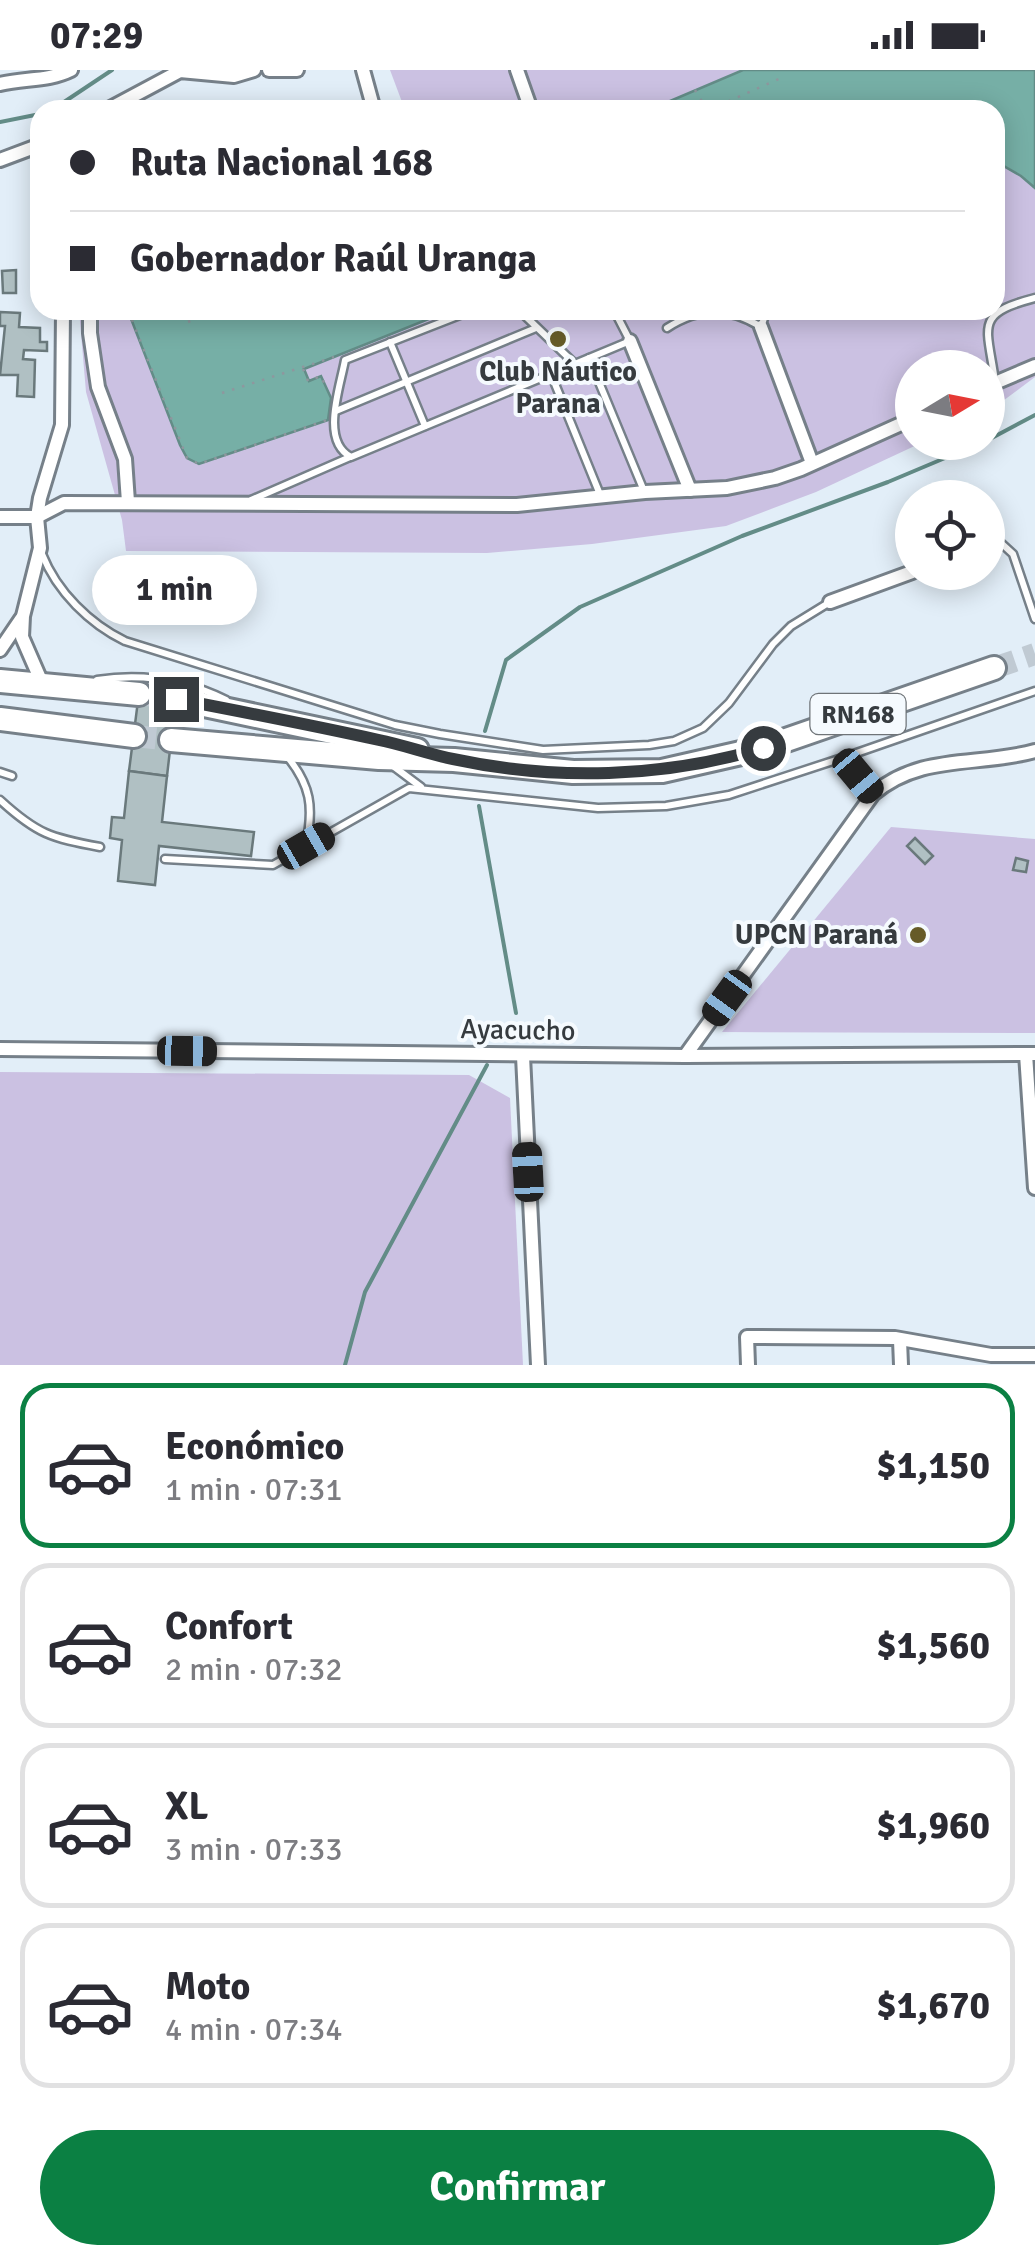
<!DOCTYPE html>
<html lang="es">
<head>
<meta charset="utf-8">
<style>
  :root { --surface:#fff; --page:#f7f7f7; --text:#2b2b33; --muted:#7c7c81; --line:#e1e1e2; --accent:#0b8043 }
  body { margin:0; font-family:Signika,sans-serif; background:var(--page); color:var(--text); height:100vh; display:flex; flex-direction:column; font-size:38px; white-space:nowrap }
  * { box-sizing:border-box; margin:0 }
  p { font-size:32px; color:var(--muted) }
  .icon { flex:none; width:55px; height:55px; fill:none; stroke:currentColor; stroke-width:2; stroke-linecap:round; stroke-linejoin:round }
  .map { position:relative; height:1295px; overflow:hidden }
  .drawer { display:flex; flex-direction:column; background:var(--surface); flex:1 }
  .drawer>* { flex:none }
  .guide { position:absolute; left:30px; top:30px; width:975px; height:220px; border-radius:30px; box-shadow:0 5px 25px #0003; display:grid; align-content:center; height:220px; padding:0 40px; background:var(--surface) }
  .needle { width:65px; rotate:80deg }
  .controls { position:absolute; left:895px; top:280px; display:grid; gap:20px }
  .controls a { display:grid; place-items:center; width:110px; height:110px; border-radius:50%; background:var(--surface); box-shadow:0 5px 25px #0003; font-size:50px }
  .end { position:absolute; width:45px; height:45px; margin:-22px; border:12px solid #363b3f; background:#fff; box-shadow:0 0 0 5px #fff }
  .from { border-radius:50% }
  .bubble { position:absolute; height:70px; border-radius:35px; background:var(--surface); box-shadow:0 5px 25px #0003; font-size:32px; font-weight:800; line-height:70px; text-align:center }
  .car { position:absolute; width:30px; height:60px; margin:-30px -15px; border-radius:12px; box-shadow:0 0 8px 2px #0007; background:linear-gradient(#222 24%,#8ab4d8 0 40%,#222 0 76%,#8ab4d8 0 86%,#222 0) }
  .guide b { display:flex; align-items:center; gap:35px; height:95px; font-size:38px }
  .guide b+b { border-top:2px solid var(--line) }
  .guide i { width:25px; height:25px; background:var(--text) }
  ul { padding:18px 0 0; list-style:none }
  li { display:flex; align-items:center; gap:30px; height:165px; margin:0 20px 15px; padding:0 20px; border:5px solid var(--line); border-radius:30px }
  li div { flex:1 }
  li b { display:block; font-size:38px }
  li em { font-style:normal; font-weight:800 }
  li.current { border-color:var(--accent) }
  li>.icon { width:90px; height:90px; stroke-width:1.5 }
  .action { display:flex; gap:20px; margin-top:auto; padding:20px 40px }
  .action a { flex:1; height:115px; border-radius:60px; background:var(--accent); color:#fff; font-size:40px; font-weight:800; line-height:115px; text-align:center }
  .status { display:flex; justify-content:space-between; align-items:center; height:70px; padding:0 50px; background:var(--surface); direction:ltr }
  .status svg { height:28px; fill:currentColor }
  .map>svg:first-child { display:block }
  .green { fill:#cbc1e2 }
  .water { fill:#76afa6; stroke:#638c87; stroke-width:2.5 }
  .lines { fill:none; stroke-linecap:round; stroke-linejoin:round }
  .stream { stroke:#638c87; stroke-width:4 }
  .building { fill:#b0c0c3; stroke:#6a797c; stroke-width:2.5 }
  .highway-tunnel { stroke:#c0cad3; stroke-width:22; stroke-dasharray:22 11; stroke-linecap:butt }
  .lane-casing { stroke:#768089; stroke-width:11 }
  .street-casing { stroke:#768089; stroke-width:18 }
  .highway-casing { stroke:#768089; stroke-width:28 }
  .path { stroke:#8e979e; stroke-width:2.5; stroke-dasharray:2.5 8; stroke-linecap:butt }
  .lane { stroke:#fff; stroke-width:6 }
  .street { stroke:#fff; stroke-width:12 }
  .highway { stroke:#fff; stroke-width:22 }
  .route { stroke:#363b3f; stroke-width:12 }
  .poi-dot { fill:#665b28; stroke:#f5fafe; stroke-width:4 }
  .labels { text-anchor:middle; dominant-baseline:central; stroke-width:8; stroke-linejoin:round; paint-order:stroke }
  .shield { fill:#f5fafe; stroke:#6f7478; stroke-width:2.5 }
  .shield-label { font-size:25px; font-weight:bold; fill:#363b3f }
  .poi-label { font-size:28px; font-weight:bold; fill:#363b3f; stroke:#f5fafe }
  .street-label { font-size:28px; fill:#363b3f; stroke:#f5fafe }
</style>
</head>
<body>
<div class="status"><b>07:29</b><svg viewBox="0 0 49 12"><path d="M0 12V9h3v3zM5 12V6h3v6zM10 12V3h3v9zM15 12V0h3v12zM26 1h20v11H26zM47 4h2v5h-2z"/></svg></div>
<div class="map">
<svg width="1035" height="1295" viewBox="0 0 1035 1295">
  <rect width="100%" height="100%" fill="#e2eef8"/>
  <!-- green -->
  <g class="green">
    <polygon points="390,0 1035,0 1035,307 988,342 988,298 912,298 912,372 921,373 816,422 726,456 592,474 487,483 126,481 122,450 86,322 79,240 995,240 995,40 405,40"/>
    <polygon points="891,757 1035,769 1035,963 722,962"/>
    <polygon points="0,1002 469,1005 510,1028 523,1295 0,1295"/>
  </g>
  <!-- water -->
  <g class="water">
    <polygon points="743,0 1035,0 1035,118 1021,106 995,91 995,40 649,40"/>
    <polygon points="451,240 304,299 309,311 321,306 331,328 328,350 199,394 187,388 180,375 128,241"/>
  </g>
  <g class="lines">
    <!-- stream -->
    <g class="stream">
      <polyline points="52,40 112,0"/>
      <polyline points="0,52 40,44"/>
      <polyline points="988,370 1035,345"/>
      <polyline points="485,661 506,590 580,537 742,466 888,412 983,372"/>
      <polyline points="479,736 516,943"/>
      <polyline points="345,1295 365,1222 487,995"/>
    </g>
  </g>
  <!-- building -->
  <g class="building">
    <polygon points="16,200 16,223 3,223 2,201"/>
    <polygon points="0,242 20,243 19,257 40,258 40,272 47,272 47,281 24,280 23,289 35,290 34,327 17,326 18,305 0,305 5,256 0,256"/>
    <polygon points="140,615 177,619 167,706 129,701"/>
    <polygon points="129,701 167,706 162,752 254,762 251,786 159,776 155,815 118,811 122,770 110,768 112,747 124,748"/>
    <polygon points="915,768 933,786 925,794 907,776"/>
    <polygon points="1016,788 1028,791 1026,802 1013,800"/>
  </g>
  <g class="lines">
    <!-- highway-tunnel -->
    <g class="highway-tunnel">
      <polyline points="994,598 1035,584"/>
      <polyline points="139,624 176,629"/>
      <polyline points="134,666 171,670"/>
    </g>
    <!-- lane casing -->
    <g class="lane-casing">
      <g id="lane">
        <path d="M473,240l-128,50c-5,28 -25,81 6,97l279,-116 -16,-31"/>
        <polyline points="519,240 575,294"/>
        <path d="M667,258c33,-21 61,-21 94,-1l6,-17"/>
        <polyline points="390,272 425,356"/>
        <polyline points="589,288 644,421"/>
        <polyline points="551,304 601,427"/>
        <path d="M995,311c-8,-56 -21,-67 40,-83"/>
        <polyline points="336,341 536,258"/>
        <polyline points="251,430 350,387"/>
        <polyline points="988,474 1001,473 1013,484 1035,549"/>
        <path d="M42,484c15,38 48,70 83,87l270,84 45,9 103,16 106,-5 25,-4 29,-13 26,-25 44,-59 18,-18 39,-24"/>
        <path d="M97,610c45,-7 89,0 129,20"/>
        <path d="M286,685c25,30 28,52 20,90"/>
        <polyline points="842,688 1035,621"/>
        <polyline points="393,696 421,717"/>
        <polyline points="0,702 12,706"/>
        <path d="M0,730c37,34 51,38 100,47"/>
        <polyline points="165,789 273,795 409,718 598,738 666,736 729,725 842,688 873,723"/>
      </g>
    </g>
    <!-- street casing -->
    <g class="street-casing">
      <g id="street">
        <polyline points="269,0 297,0"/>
        <polyline points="363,0 374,40"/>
        <polyline points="517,0 529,34 523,40"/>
        <path d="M0,14c23,-6 49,-3 71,-14"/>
        <polyline points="107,40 180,1 234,6 254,0"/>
        <polyline points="0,90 40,75"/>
        <polyline points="90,240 90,263 98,317 125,389 128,432"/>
        <polyline points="761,257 812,393"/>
        <polyline points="630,271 690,420"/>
        <polyline points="988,316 1035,296"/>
        <polyline points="0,447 37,447 64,433 517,435 645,422 727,418 775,408 801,399 912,349"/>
        <polyline points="830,532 912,502"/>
        <polyline points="0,580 21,549"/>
        <polyline points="42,613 22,567 23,546 40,478 37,447 40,428 62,355 63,240"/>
        <polyline points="0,979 685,986 1035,984"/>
        <polyline points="1026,984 1035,1118"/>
        <polyline points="523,986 538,1295"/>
        <path d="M685,986l188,-262c48,-41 105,-27 162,-43"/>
        <polyline points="900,1270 901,1295"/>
        <polyline points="748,1295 747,1267 895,1268 991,1285 1035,1285"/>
      </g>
    </g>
    <!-- highway casing -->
    <g class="highway-casing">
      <g id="highway">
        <polyline points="0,611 139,624"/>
        <polyline points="176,629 417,680"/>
        <polyline points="0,649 134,666"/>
        <polyline points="171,670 379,688 454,690 573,702 662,701 763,678 994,598"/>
      </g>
    </g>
    <!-- path -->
    <g class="path">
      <polyline points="695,20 707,40"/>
      <polyline points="709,40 781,8"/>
      <polyline points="945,40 951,38"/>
      <polyline points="128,240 187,388 199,394 327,350"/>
      <polyline points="188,252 216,240"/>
      <polyline points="303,299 308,311 321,306 327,319"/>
      <polyline points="222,323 334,287"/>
    </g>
    <!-- lane -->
    <use href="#lane" class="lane"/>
    <!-- street -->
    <use href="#street" class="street"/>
    <!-- highway -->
    <use href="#highway" class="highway"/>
  </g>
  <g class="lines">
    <!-- route -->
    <path class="route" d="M176,629c68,13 135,26 203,41 25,5 49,14 74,19 102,22 210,19 310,-11"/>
  </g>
  <!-- markers -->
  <g class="poi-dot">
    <circle cx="558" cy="269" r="10"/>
    <circle cx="918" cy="865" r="10"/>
  </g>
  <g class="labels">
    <!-- shield labels -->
    <rect class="shield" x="810.5" y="624" width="95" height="40" rx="8"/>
    <g class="shield-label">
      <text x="858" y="644">RN168</text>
    </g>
    <!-- poi labels -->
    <g class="poi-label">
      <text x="558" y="302">Club Náutico<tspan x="558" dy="32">Parana</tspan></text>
      <text x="898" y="865" text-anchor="end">UPCN Paraná</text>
    </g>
    <!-- street labels -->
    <g class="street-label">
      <text transform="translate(518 960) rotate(1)">Ayacucho</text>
    </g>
  </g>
</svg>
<div class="controls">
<a><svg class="needle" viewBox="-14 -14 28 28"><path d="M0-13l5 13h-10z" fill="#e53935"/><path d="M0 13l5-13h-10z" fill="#7c7c81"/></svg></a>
<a><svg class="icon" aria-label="locate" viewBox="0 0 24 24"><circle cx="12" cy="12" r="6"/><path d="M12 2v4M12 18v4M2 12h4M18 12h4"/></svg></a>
</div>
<i class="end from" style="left:763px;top:678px"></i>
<i class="end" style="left:176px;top:629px"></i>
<div class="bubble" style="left:92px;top:485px;width:165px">1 min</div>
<i class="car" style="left:858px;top:706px;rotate:140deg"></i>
<i class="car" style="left:306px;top:776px;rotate:60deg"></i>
<i class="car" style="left:727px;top:928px;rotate:216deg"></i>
<i class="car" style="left:187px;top:981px;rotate:91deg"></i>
<i class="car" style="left:528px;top:1102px;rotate:357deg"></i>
<div class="guide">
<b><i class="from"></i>Ruta Nacional 168</b>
<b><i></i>Gobernador Raúl Uranga</b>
</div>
</div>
<section class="drawer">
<ul>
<li class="current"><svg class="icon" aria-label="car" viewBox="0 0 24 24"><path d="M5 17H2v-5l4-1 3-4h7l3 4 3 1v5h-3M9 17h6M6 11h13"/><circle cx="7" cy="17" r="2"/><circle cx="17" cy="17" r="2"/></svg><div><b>Económico</b><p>1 min · 07:31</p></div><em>$1,150</em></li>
<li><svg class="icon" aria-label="car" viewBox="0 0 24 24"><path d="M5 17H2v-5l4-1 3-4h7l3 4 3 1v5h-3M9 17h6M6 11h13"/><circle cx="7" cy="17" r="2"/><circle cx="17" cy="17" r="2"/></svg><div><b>Confort</b><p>2 min · 07:32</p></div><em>$1,560</em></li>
<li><svg class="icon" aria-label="car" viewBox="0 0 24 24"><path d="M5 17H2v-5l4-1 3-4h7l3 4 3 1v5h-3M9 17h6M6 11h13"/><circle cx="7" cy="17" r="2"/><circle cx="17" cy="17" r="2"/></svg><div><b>XL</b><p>3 min · 07:33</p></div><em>$1,960</em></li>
<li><svg class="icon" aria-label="car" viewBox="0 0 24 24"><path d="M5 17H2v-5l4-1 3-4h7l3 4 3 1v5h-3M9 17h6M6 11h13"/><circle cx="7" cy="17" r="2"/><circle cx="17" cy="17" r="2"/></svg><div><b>Moto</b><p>4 min · 07:34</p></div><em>$1,670</em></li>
</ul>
<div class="action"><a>Confirmar</a></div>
</section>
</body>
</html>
